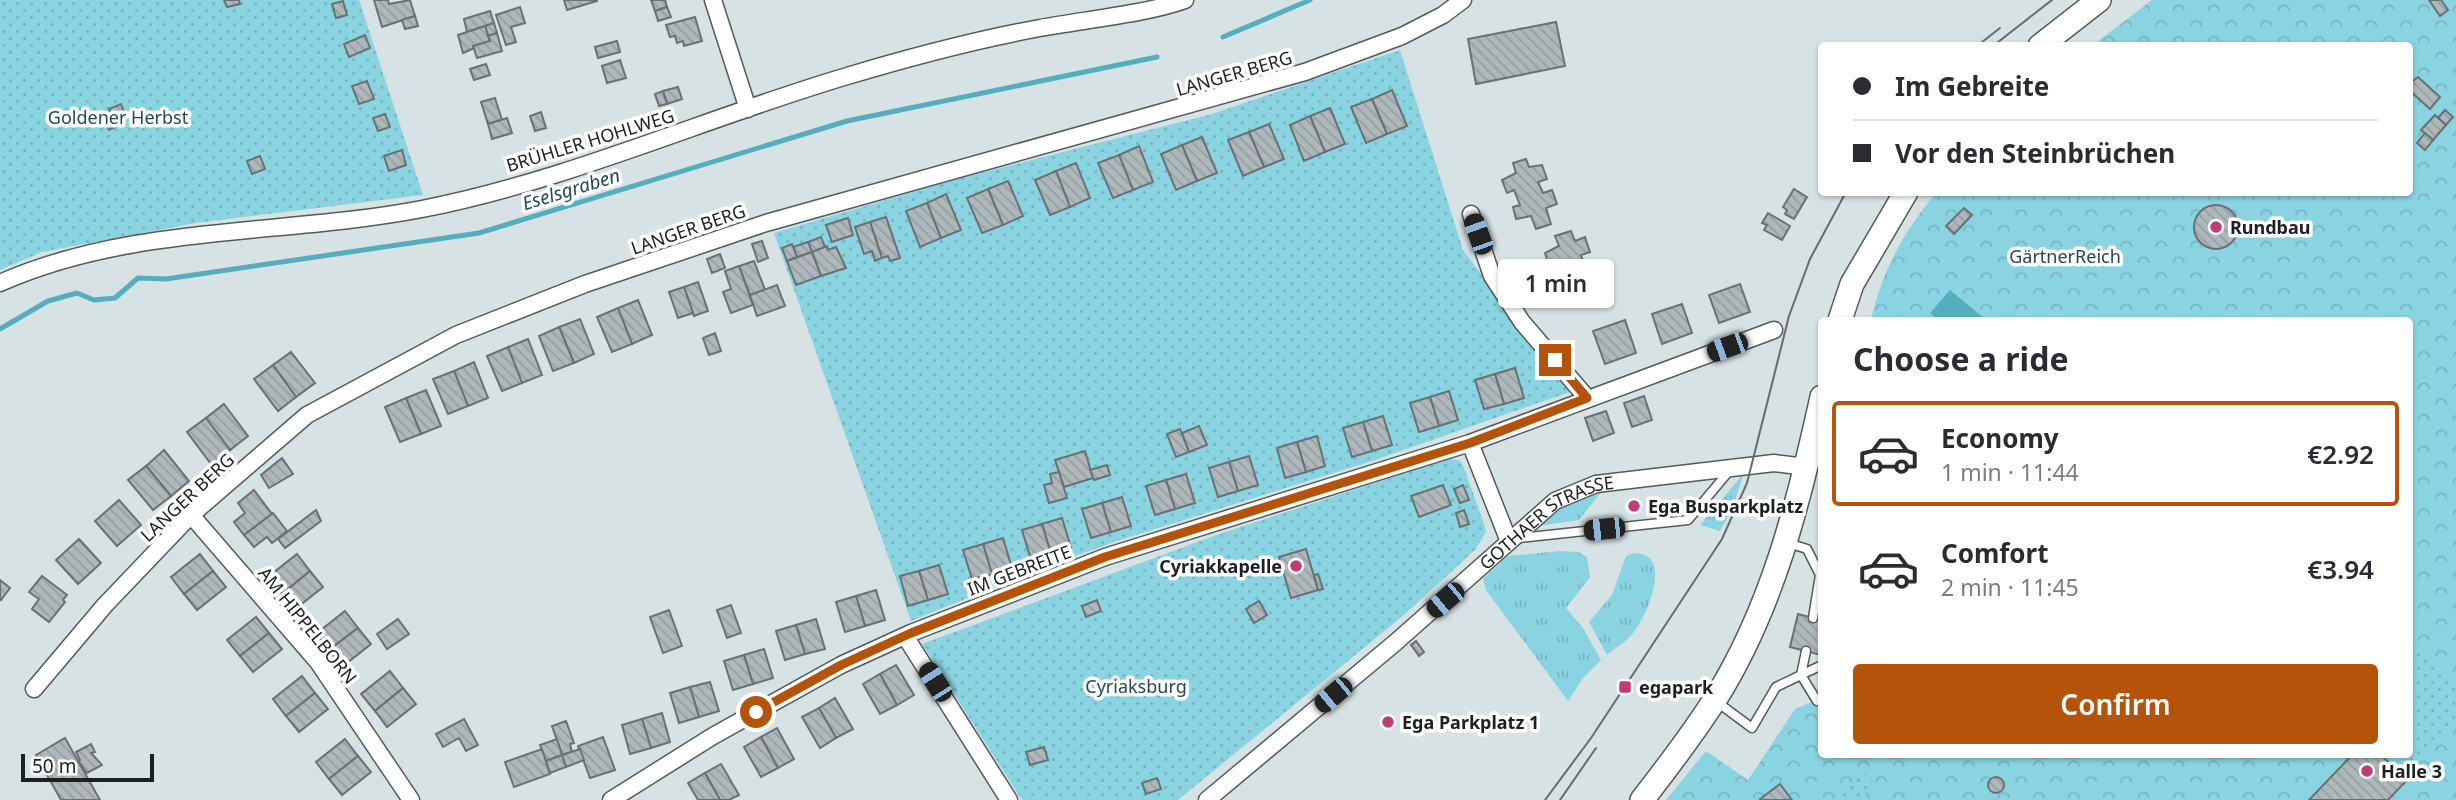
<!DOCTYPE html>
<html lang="en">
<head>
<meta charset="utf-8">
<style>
  :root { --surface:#fff; --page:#f2f2f3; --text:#2b2b33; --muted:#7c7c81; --line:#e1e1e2; --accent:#b45309 }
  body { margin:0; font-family:"Noto Sans",sans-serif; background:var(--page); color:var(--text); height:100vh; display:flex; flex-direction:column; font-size:26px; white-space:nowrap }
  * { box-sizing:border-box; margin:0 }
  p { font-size:23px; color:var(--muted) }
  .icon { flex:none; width:38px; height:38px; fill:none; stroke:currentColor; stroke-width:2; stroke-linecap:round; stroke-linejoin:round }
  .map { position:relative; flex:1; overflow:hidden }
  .drawer { position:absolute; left:1818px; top:317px; width:595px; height:441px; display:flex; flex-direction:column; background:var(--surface); border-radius:7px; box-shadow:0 2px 5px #0004 }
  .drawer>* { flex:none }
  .banner { position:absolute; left:1818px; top:42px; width:595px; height:154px; border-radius:7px; box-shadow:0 2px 5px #0004; display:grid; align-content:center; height:154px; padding:0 35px; background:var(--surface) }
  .scale { position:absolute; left:21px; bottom:18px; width:133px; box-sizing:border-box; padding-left:7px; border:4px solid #1c2021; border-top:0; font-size:19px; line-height:24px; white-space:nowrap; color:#1c2021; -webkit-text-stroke:5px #fff; paint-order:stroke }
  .end { position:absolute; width:32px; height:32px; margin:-16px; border:9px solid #b45309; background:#fff; box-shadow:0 0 0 4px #fff }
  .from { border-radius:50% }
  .bubble { position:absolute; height:49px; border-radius:7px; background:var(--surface); box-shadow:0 2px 5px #0004; font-size:23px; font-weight:600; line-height:49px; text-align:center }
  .car { position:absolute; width:21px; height:42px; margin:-21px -10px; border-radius:9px; box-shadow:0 0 5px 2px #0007; background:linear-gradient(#222 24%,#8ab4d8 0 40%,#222 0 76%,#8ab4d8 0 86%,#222 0) }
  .banner b { display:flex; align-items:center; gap:24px; height:66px; font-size:26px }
  .banner b+b { border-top:2px solid var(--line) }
  .banner i { width:18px; height:18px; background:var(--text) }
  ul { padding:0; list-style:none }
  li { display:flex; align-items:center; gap:21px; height:105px; margin:0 14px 10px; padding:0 21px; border:4px solid transparent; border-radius:7px }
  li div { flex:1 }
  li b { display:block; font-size:26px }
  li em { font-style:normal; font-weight:600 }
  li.current { border-color:var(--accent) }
  li>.icon { width:63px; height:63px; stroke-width:1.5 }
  h2 { padding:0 35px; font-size:32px; line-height:84px }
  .cta { display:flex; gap:14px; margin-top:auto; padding:14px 35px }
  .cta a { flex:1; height:80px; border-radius:7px; background:var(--accent); color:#fff; font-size:28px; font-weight:600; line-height:80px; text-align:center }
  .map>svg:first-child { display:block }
  .grass { fill:url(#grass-tufts) }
  .park { fill:url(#park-crowns) }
  .garden { fill:url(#garden-dots) }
  .water { fill:#54aebe }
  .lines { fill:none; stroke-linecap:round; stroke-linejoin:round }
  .stream { stroke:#54aebe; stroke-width:5 }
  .building { fill:url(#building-back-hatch); stroke:#687173; stroke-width:2 }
  .lane-casing { stroke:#515b5c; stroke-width:11 }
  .street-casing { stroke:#515b5c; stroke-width:19 }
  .secondary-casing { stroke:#515b5c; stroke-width:26 }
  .lane { stroke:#fff; stroke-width:8 }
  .street { stroke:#fff; stroke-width:16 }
  .secondary { stroke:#fff; stroke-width:23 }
  .tram { stroke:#656c6d; stroke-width:2 }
  .route { stroke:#b45309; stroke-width:9 }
  .poi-dot { fill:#c23b79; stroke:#fff; stroke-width:2.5 }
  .labels { text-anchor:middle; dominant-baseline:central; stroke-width:7; stroke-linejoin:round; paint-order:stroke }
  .street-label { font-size:18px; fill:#1c2021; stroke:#fff }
  .park-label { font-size:18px; fill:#204a51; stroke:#fff }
  .poi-label { font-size:18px; font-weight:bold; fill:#1c2021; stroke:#fff; text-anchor:start }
  .water-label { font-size:19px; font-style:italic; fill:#224b52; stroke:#fff }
</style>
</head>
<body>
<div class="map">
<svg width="2456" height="800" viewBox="0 0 2456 800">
  <defs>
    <pattern id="grass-tufts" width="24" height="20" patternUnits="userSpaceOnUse" patternTransform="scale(1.75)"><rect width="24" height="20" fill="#8ad3e1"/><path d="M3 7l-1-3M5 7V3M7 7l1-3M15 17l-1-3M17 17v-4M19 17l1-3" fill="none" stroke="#76b5c1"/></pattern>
    <pattern id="park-crowns" width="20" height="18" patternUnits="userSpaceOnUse" patternTransform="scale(1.75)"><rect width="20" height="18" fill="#8ad3e1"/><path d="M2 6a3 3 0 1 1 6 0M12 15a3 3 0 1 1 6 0" fill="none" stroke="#76b5c1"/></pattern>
    <pattern id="garden-dots" width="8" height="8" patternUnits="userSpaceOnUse" patternTransform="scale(1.75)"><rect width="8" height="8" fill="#8ad3e1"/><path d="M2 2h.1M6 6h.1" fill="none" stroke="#76b5c1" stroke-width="1.8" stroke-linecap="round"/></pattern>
    <pattern id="building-back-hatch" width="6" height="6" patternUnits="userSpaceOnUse" patternTransform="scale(1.75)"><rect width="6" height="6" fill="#aeb8ba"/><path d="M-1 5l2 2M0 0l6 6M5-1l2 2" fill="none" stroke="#959ea0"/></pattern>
  </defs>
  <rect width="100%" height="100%" fill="#d7e2e4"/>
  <!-- grass -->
  <g class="grass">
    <polygon points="1744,473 1732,509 1720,531 1700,525"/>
    <polygon points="1603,490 1579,520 1538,526 1576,497"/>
    <polygon points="1560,551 1578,552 1587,557 1590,577 1566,608 1583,628 1601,660 1583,678 1568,701 1486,590 1483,579 1508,556"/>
    <path d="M1634,553c39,0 15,58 2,76 -7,11 -19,18 -29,26l-18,-33 23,-27 14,-39z"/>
  </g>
  <!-- park -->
  <path class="park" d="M2152,0h304v800h-790l40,-49 42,29 47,-71 27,-11v56h588v-434h-539c11,-49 33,-89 65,-127l474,-1v-146l-317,-1z"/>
  <!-- garden -->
  <g class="garden">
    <polygon points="0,0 359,0 423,195 196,223 42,252 0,270"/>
    <polygon points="1400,50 1463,250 1570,392 1375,460 1117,541 1026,574 911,621 774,233 957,179 1212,114"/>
    <polygon points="1449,459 1459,460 1463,465 1484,524 1486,532 1475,550 1404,615 1178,800 1022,800 922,644 1219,534"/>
    <polygon points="2410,637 2456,681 2456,717 2411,764 2401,754 2410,754"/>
    <polygon points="1863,772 1875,783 1859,800 1835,800"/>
  </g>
  <!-- water -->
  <polygon class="water" points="1950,290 1986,320 1939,320 1930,313"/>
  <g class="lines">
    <!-- stream -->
    <g class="stream">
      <polyline points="1223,37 1310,0"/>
      <polyline points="0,329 48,301 77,293 94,300 115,298 138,278 166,279 479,233 847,121 1157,57"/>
    </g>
  </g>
  <!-- building -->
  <g class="building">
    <polygon points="224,0 239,0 240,4 227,7"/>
    <polygon points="374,0 388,0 389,4 410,0 415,16 382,27"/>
    <polygon points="564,0 597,0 597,1 567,10"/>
    <polygon points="651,0 665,0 667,7 655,11"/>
    <polygon points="2429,0 2441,0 2448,10 2440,16"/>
    <polygon points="343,1 347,15 336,18 332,4"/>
    <polygon points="520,7 525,23 511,27 516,42 506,45 496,15"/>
    <polygon points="667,7 671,17 658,21 655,11"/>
    <polygon points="490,11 494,23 467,32 464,19"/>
    <polygon points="415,16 418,26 405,29 402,20"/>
    <polygon points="695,17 702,41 684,46 683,41 677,43 675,36 670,37 666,25"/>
    <polygon points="1556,22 1565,66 1476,84 1468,39"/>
    <polygon points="494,23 497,33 488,36 485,26"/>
    <polygon points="485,26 490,41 463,53 458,35"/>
    <polygon points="497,33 502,51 477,58 473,46 490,41 488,36"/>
    <polygon points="365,35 370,48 349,57 344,44"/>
    <polygon points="617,41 620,52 598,58 595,47"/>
    <polygon points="620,60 626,78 607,83 602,66"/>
    <polygon points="486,64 490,75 474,80 470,69"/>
    <polygon points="2418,77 2440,97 2430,109 2410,91 2410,83"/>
    <polygon points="367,81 374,99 359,104 352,86"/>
    <polygon points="678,87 682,99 667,104 663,91"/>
    <polygon points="1392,90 1407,126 1387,134 1372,99"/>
    <polygon points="663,91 667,104 659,106 655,94"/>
    <polygon points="495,98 502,120 488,124 481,102"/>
    <polygon points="1372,99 1387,134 1366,143 1351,107"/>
    <polygon points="121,104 124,113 118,115 122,124 109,130 105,120 112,117 109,109"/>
    <polygon points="1330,108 1345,144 1325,152 1310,116"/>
    <polygon points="2445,110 2453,117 2446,125 2438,118"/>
    <polygon points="541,112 546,128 535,131 530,116"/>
    <polygon points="385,114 390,127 378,131 373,118"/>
    <polygon points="2435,115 2446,125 2433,140 2421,130"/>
    <polygon points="1310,116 1325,152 1304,161 1290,125"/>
    <polygon points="507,118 512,133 492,139 488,124"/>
    <polygon points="1269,124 1284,159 1264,167 1249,132"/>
    <polygon points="1249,132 1264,167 1243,176 1228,140"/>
    <polygon points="2425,133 2433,140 2425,150 2417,143"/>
    <polygon points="1202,137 1217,173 1197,181 1182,145"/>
    <polygon points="1182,145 1197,181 1176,190 1161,154"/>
    <polygon points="1139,146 1153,182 1133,190 1119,155"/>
    <polygon points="402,150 406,165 389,171 384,156"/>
    <polygon points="1119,155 1133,190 1113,198 1098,163"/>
    <polygon points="260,156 265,169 252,174 247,161"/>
    <polygon points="1526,159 1529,167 1542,165 1547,179 1538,182 1543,193 1552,190 1557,204 1546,208 1551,224 1536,229 1531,216 1516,219 1513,207 1520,205 1514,190 1507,193 1502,180 1516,173 1513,163"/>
    <polygon points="1076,163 1090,198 1070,207 1056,171"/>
    <polygon points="1056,171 1070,207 1050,215 1035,180"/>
    <polygon points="1008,181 1023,216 1003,225 988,189"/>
    <polygon points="988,189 1003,225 982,233 967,198"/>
    <polygon points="1794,189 1807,197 1794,219 1785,214 1787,210 1783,207"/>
    <polygon points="946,194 961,230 941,238 927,203"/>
    <polygon points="927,203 941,238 920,247 906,211"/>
    <circle cx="2216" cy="227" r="22"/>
    <polygon points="1964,208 1972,215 1954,234 1946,226"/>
    <polygon points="1768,213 1790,226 1782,240 1764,230 1767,225 1762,223"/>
    <polygon points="886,217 900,258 890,261 888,256 882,258 870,222"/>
    <polygon points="848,218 853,235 832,242 826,225"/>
    <polygon points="870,222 882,258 875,261 872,251 864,254 855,227"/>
    <polygon points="1571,231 1575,241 1585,237 1590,252 1581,255 1585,266 1594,263 1599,277 1588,281 1593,297 1578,302 1574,289 1559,292 1555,280 1562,278 1557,263 1549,266 1545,253 1559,246 1555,236"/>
    <polygon points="821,237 825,247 812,252 808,242"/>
    <polygon points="762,241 768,258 758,262 752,244"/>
    <polygon points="808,242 812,252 797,257 793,247"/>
    <polygon points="792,244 797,257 787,261 782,248"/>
    <polygon points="827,246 828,250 836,247 846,268 821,276 812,252"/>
    <polygon points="812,252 821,276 796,285 787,261"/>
    <polygon points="720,254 725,268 712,273 707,259"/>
    <polygon points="754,261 765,290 750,295 739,266"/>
    <polygon points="739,266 753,305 731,313 723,292 731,289 725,271"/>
    <polygon points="698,282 708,311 694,316 684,287"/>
    <polygon points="1740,284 1750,312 1719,323 1709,295"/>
    <polygon points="777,285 785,306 757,316 750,295"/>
    <polygon points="684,287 693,313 678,318 669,292"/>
    <polygon points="638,300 652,335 632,344 618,308"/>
    <polygon points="1682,304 1692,333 1662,344 1652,314"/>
    <polygon points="618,308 632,344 612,352 597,317"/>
    <polygon points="580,319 594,354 574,363 559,327"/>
    <polygon points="1625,320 1636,353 1605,364 1593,331"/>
    <polygon points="559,327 574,363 553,371 539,336"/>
    <polygon points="715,333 721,351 709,355 703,338"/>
    <polygon points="528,339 542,375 522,383 508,347"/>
    <polygon points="508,347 522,383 502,391 487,356"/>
    <polygon points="291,352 315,383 296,397 273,365"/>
    <polygon points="474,362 488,398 468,406 454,371"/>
    <polygon points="273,365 296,397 278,411 254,379"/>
    <polygon points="1515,368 1524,398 1504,404 1495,374"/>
    <polygon points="454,371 468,406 448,414 433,379"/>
    <polygon points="1495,374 1504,404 1484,409 1475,380"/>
    <polygon points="426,390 441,426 421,434 406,398"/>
    <polygon points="1449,391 1458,420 1439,426 1430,397"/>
    <polygon points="1644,396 1652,420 1632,427 1624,403"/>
    <polygon points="1430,397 1439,426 1419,432 1410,403"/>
    <polygon points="406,398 421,434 400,442 385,407"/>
    <polygon points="224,404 248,436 230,450 206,418"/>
    <polygon points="1606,411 1614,433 1593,441 1585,418"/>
    <polygon points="1383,416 1392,445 1372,451 1363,422"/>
    <polygon points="206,418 230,450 211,464 187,432"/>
    <polygon points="1363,422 1372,451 1352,457 1343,428"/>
    <polygon points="1199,426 1207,445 1189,452 1182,433"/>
    <polygon points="1180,429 1189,452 1176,457 1167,434"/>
    <polygon points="1317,436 1325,466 1306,472 1297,442"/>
    <polygon points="1297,442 1306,472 1285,478 1277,448"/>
    <polygon points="164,450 189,481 171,496 146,466"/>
    <polygon points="1085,451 1093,478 1064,487 1055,460"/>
    <polygon points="1249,456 1258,485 1238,491 1229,462"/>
    <polygon points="282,458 293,474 269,488 261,475"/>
    <polygon points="1229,462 1238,491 1218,497 1209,468"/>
    <polygon points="1107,465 1110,475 1094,480 1090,470"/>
    <polygon points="146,466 171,496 153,510 128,480"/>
    <polygon points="1059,472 1067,498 1049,503 1044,485 1052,483 1050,474"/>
    <polygon points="1186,474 1195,503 1175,509 1166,480"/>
    <polygon points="1166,480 1175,509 1155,515 1146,486"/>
    <polygon points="1443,485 1451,505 1419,517 1411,496"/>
    <polygon points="1463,485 1469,500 1460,503 1454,489"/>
    <polygon points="254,490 272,514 244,535 234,522 245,513 238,503"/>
    <polygon points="1122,497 1131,526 1111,532 1102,503"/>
    <polygon points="119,500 141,525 117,546 95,521"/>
    <polygon points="1102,503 1111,532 1091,538 1082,509"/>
    <polygon points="316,510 321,521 285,548 278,539"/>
    <polygon points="1464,510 1469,524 1460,527 1456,513"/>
    <polygon points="273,513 287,531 272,543 267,537 254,547 244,535"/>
    <polygon points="1062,518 1071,548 1051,554 1042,524"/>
    <polygon points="1042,524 1051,554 1031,560 1022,530"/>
    <polygon points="1003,538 1012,568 992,574 983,544"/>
    <polygon points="79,539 101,563 78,584 56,560"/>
    <polygon points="983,544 992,574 972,579 963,550"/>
    <polygon points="1306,549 1318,590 1291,598 1279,557"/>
    <polygon points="200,554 213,571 184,594 171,577"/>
    <polygon points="297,554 310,571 282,594 268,577"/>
    <polygon points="939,565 948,594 928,600 919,571"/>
    <polygon points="213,571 226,587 197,610 184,594"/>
    <polygon points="310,571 323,587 294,610 282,594"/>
    <polygon points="919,571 928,600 908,606 900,576"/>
    <polygon points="1318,574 1323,589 1318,590 1314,575"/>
    <polygon points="42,576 67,595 63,600 65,602 49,622 32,609 39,599 29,592"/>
    <polygon points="0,580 10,588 1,600 0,599"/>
    <polygon points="876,590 885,620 865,626 856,596"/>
    <polygon points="856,596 865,626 845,632 836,602"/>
    <polygon points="1097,600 1101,611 1086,617 1082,606"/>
    <polygon points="1259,601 1267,615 1254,623 1246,609"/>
    <polygon points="731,605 741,633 727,638 717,610"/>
    <polygon points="669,610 682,646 663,653 650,617"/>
    <polygon points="345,611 358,628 329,650 316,634"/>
    <polygon points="1822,613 1821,655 1790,647 1798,614 1813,618"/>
    <polygon points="256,617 269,633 240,656 227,640"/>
    <polygon points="398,619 409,634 387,649 377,634"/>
    <polygon points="816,619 825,649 805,654 796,625"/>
    <polygon points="796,625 805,654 785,660 776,631"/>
    <polygon points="358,628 371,644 342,667 329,650"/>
    <polygon points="269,633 282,649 253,672 240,656"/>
    <polygon points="1416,641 1424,652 1419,656 1411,645"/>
    <polygon points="764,649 773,678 753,684 744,655"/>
    <polygon points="744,655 753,684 733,690 724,661"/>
    <polygon points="896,665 914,695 897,705 880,674"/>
    <polygon points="390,671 403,688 375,711 361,694"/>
    <polygon points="880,674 897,705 880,714 863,684"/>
    <polygon points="302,676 315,693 286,716 273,699"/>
    <polygon points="710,682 719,711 699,717 690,687"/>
    <polygon points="690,687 699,717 679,723 670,693"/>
    <polygon points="403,688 416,704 387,727 375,711"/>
    <polygon points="315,693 328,709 299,732 286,716"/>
    <polygon points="835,698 853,729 836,738 819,708"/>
    <polygon points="819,708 836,738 820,748 802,717"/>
    <polygon points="662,713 670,742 651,748 642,719"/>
    <polygon points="464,719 478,745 466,751 459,738 443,747 436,734"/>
    <polygon points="642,719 651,748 630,754 622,725"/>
    <polygon points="566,721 574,743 570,744 572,752 562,755 552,726"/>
    <polygon points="777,728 794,759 778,768 761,737"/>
    <polygon points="603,737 615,770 590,778 578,746"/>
    <polygon points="761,737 778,768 761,777 744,747"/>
    <polygon points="65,738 78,761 100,800 61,800 36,755"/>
    <polygon points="345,739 358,756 329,779 316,762"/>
    <polygon points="557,739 562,755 546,761 540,745"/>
    <polygon points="91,744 95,752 91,753 102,765 87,773 78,761 80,760 76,752"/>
    <polygon points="1044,747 1048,760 1030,765 1026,752"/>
    <polygon points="542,749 550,774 514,787 505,762"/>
    <polygon points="580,749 584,760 566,767 562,755"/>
    <polygon points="2353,754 2380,754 2407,780 2388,800 2309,800"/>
    <polygon points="562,755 566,767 550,773 546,761"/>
    <polygon points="358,756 371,772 342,795 329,779"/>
    <polygon points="721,764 739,795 729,800 720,800 705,773"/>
    <polygon points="705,773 720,800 698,800 688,783"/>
    <circle cx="1996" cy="785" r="8"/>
    <polygon points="1157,778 1161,789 1146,794 1142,783"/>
    <polygon points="1780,784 1792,800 1761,800 1760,799"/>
  </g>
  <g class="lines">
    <!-- lane casing -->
    <g class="lane-casing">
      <g id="lane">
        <polyline points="1519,538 1688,520 1730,470"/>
        <polyline points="1788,543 1807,549 1820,575 1813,618"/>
        <polyline points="1817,701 1801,675 1822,665"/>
        <polyline points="1717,702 1752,728 1776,687 1801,675 1806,651"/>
      </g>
    </g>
    <!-- street casing -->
    <g class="street-casing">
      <g id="street">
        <polyline points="713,0 748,109"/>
        <polyline points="1471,214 1492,276 1522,322 1587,398"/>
        <path d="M0,283c133,-59 281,-47 422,-74 144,-28 281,-90 422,-132 63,-19 131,-37 196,-49 43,-8 106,-14 145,-28"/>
        <polyline points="1470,443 1508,539"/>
        <polyline points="191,515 318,662 411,800"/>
        <polyline points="905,636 1009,800"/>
        <polyline points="34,689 105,605 191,515 307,415 456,335 585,284 766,223 1305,72 1402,36 1443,15 1463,0"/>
        <polyline points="611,800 713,736 841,665 911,633 1105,557 1470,443 1774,330"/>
        <path id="s1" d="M1207,800l189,-158 159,-141 41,-17 178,-21 32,4"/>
      </g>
    </g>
    <!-- secondary casing -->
    <g class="secondary-casing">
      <g id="secondary">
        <polyline points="2040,46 2099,0"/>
        <polyline points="1840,320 1852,284 1906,192"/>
        <path d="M1642,800c25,-32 50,-65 72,-99 58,-91 85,-199 108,-304"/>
      </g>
    </g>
    <!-- lane -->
    <use href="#lane" class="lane"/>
    <!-- street -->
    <use href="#street" class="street"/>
    <!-- secondary -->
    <use href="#secondary" class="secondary"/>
    <!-- tram -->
    <g class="tram">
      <polyline points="1977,46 2000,28"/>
      <polyline points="1993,46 2052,0"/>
      <polyline points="1545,800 1591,738 1722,539 1747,483 1789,316 1810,259 1846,192"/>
      <polyline points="1560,800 1596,748"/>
    </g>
  </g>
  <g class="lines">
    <!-- route -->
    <polyline class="route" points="756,712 841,665 911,633 1105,557 1470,443 1587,398 1555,360"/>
  </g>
  <!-- markers -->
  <g class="poi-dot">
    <circle cx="2216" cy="227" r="7"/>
    <circle cx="1634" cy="506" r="7"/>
    <circle cx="1296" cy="566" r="7"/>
    <rect x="1618" y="680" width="14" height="14" rx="3.5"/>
    <circle cx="1388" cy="722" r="7"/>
    <circle cx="2367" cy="771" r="7"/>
  </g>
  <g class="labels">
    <!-- street labels -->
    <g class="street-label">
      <text transform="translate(1234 73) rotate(-16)">LANGER BERG</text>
      <text transform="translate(590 140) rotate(-17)">BRÜHLER HOHLWEG</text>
      <text transform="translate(688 229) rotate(-19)">LANGER BERG</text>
      <text transform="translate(187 497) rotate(-43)">LANGER BERG</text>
      <text stroke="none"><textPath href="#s1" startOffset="441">GOTHAER STRASSE</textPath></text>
      <text transform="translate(1019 570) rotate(-21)">IM GEBREITE</text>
      <text transform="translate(308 625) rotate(51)">AM HIPPELBORN</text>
    </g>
    <!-- park labels -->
    <g class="park-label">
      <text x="118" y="117">Goldener Herbst</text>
      <text x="2065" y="256">GärtnerReich</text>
      <text x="1136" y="686">Cyriaksburg</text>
    </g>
    <!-- poi labels -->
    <g class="poi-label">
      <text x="2230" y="227">Rundbau</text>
      <text x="1648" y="506">Ega Busparkplatz</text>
      <text x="1282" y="566" text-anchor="end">Cyriakkapelle</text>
      <text x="1639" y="687">egapark</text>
      <text x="1402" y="722">Ega Parkplatz 1</text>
      <text x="2381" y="771">Halle 3</text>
    </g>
    <!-- water labels -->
    <g class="water-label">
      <text transform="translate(571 189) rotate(-17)">Eselsgraben</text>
    </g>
  </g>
</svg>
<div class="scale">50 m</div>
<i class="end from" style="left:756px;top:712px"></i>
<i class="end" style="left:1555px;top:360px"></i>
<div class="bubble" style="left:1498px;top:259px;width:116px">1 min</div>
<i class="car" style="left:1478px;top:234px;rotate:340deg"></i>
<i class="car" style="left:1727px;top:347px;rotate:250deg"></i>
<i class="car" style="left:1604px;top:529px;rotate:264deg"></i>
<i class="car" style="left:1445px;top:600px;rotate:230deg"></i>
<i class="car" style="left:935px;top:682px;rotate:328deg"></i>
<i class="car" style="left:1333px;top:695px;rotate:230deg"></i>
<div class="banner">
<b><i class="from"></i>Im Gebreite</b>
<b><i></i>Vor den Steinbrüchen</b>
</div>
<section class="drawer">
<h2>Choose a ride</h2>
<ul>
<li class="current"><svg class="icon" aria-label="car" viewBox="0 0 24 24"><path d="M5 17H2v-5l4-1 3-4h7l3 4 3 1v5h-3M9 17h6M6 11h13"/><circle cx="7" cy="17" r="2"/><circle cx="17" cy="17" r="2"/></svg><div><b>Economy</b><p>1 min · 11:44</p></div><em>€2.92</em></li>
<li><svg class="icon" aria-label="car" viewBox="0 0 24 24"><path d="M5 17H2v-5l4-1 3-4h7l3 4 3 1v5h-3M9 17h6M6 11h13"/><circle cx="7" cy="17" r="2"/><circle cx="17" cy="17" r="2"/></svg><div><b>Comfort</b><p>2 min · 11:45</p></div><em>€3.94</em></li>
</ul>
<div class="cta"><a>Confirm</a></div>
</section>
</div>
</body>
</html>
